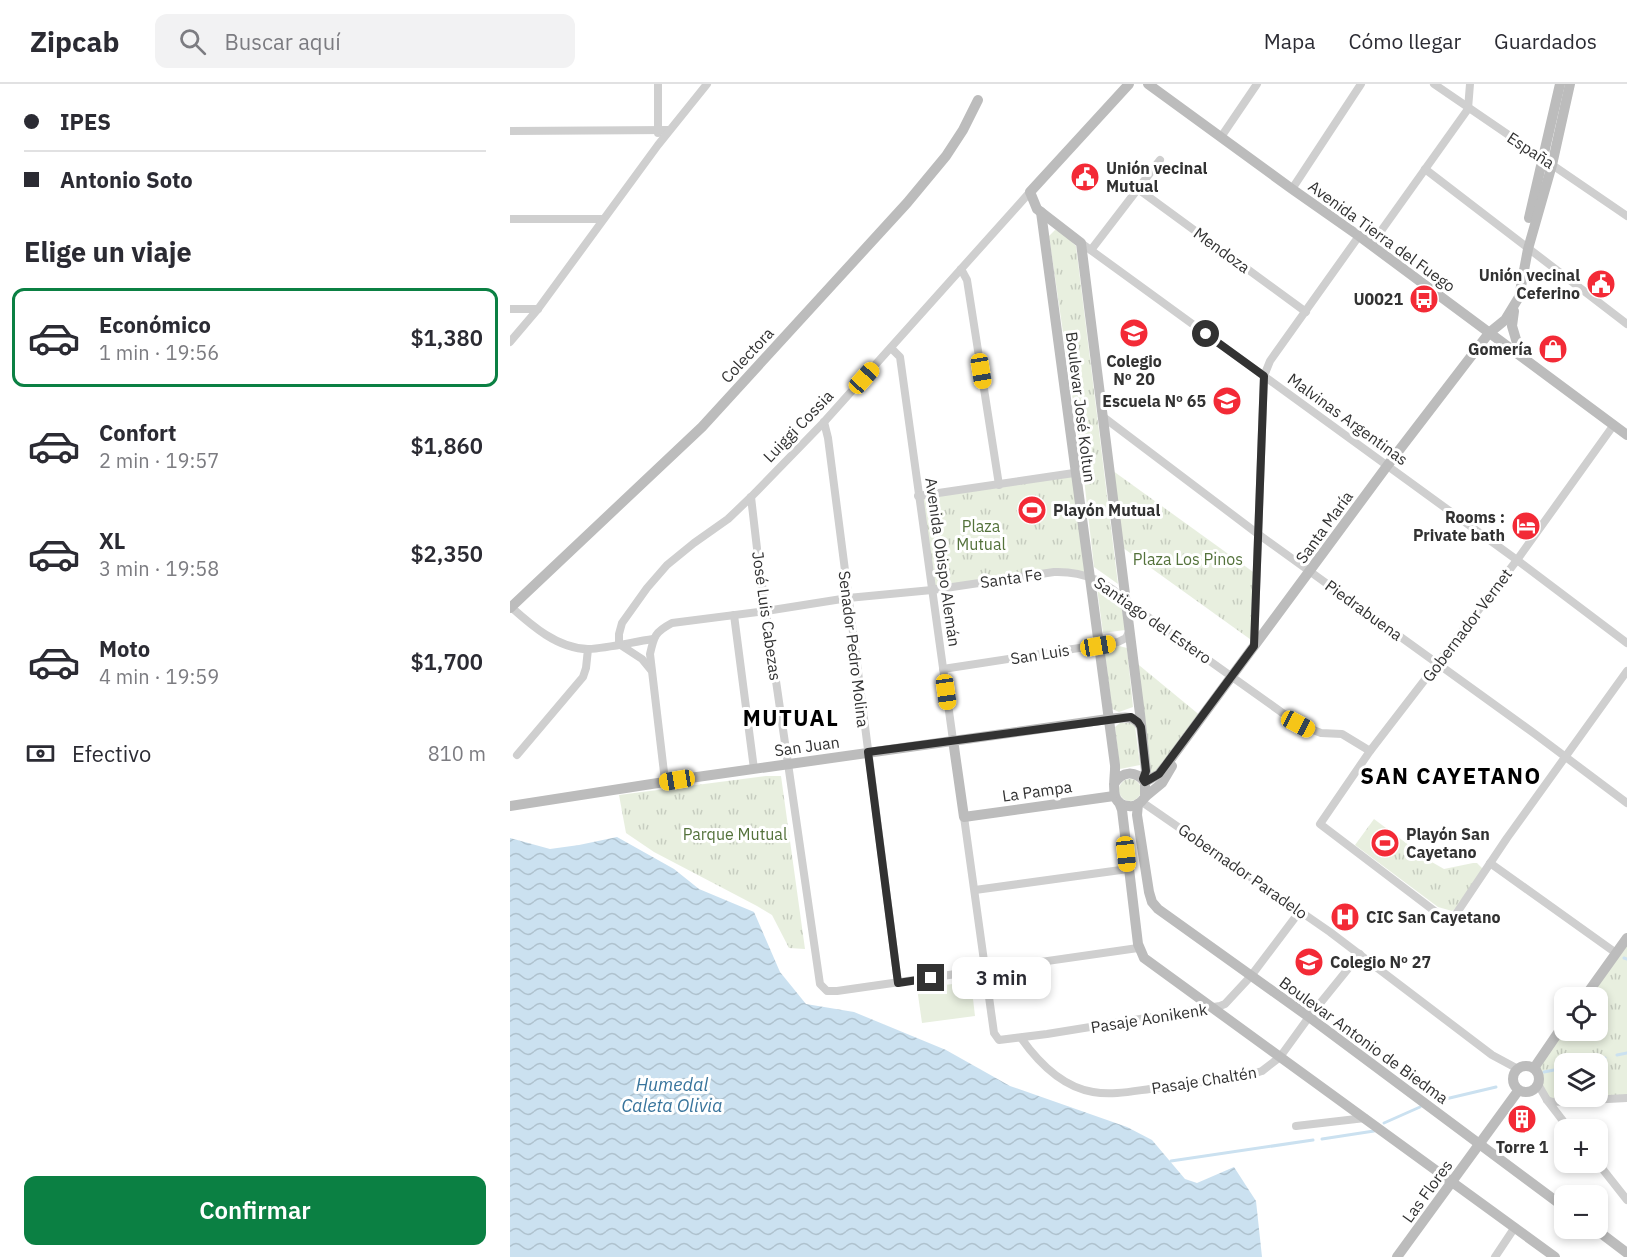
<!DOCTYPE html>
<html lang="es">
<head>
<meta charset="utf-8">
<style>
  :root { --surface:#fff; --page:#f2f2f3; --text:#2b2b33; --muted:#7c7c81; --line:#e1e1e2; --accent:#0b8043 }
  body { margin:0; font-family:"IBM Plex Sans",sans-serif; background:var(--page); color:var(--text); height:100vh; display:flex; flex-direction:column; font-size:22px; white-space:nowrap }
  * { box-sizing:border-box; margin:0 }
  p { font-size:20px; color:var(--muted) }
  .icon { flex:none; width:33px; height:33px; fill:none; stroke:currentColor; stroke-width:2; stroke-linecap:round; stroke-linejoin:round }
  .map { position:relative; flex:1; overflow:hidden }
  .panel { display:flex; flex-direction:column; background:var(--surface); width:510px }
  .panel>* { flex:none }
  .top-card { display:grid; align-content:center; height:132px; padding:0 24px; background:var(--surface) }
  .fabs { position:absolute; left:1044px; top:903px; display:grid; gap:12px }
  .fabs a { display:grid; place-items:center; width:54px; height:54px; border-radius:12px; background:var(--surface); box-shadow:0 3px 9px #0003; font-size:30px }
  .end { position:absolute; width:27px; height:27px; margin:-14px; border:8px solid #323232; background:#fff; box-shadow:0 0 0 3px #fff }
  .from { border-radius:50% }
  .bubble { position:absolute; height:42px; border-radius:12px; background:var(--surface); box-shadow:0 3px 9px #0003; font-size:20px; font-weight:600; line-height:42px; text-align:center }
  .car { position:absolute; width:18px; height:36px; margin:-18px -9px; border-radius:8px; box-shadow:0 0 4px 2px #0007; background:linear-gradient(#f5c518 24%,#345 0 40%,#f5c518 0 76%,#345 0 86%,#f5c518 0) }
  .top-card b { display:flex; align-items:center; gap:21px; height:57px; font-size:22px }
  .top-card b+b { border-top:2px solid var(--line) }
  .top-card i { width:15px; height:15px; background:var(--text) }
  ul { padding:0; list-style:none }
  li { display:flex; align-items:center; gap:18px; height:99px; margin:0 12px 9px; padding:0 12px; border:3px solid transparent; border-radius:12px }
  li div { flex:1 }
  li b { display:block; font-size:22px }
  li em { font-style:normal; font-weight:600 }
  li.current { border-color:var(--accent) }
  li>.icon { width:54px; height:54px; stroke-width:1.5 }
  h2 { padding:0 24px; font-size:27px; line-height:72px }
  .pay { display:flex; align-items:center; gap:15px; height:66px; padding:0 24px; font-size:22px }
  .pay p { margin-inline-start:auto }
  .primary-button { display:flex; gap:12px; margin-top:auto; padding:12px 24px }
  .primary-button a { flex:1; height:69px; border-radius:12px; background:var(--accent); color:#fff; font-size:24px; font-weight:600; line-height:69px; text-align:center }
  header { display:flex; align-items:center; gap:36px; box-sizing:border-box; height:84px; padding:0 30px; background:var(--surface); border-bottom:2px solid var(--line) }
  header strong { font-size:28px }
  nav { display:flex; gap:33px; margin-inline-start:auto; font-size:21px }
  .search { width:420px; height:54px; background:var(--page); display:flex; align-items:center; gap:15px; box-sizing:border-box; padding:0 21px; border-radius:12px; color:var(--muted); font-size:22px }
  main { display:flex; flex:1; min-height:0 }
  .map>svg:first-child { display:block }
  .green { fill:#e8efdf }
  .park { fill:url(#park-tufts); fill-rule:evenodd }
  .water { fill:url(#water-waves) }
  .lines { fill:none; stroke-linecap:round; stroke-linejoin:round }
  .stream { stroke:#cbe1f0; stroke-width:3 }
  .street { stroke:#cfcfcf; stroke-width:8 }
  .secondary { stroke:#bcbcbc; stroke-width:10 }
  .route { stroke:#323232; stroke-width:8 }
  .labels { text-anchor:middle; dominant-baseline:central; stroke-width:6; stroke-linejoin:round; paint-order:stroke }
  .street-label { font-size:16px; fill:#323232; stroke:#fff }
  .poi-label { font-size:16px; font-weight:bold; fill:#323232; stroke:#fff; text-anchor:start }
  .park-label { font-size:16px; fill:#54723b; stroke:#fff }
  .water-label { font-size:18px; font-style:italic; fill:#38749c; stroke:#fff }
  .district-label { font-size:22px; font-weight:bold; letter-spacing:1.5px; fill:#000; stroke:#fff }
</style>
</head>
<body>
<header>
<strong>Zipcab</strong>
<div class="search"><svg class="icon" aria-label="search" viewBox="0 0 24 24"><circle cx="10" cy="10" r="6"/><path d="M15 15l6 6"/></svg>Buscar aquí</div>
<nav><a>Mapa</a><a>Cómo llegar</a><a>Guardados</a></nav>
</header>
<main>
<section class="panel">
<div class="top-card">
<b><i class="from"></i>IPES</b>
<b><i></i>Antonio Soto</b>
</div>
<h2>Elige un viaje</h2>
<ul>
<li class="current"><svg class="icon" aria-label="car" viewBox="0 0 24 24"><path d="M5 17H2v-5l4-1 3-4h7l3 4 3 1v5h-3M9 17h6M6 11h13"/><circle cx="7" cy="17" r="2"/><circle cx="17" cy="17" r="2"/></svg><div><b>Económico</b><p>1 min · 19:56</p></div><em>$1,380</em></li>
<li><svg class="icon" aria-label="car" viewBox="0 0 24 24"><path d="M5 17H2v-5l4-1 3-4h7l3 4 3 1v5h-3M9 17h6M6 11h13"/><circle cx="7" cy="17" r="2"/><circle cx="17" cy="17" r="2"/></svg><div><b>Confort</b><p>2 min · 19:57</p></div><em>$1,860</em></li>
<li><svg class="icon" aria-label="car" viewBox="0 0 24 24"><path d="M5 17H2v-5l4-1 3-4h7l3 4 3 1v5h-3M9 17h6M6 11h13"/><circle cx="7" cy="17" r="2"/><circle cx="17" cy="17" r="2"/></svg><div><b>XL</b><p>3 min · 19:58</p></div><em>$2,350</em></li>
<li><svg class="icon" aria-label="car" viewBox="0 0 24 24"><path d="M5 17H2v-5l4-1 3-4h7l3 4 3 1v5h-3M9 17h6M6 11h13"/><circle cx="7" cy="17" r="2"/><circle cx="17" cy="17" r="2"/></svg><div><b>Moto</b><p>4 min · 19:59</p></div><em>$1,700</em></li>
</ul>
<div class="pay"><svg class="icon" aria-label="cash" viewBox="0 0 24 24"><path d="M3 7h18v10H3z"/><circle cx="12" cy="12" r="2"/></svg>Efectivo<p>810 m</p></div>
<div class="primary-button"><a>Confirmar</a></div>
</section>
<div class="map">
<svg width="1117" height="1173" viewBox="0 0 1117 1173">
  <defs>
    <pattern id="park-tufts" width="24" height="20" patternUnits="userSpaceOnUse" patternTransform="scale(1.5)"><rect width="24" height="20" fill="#e8efdf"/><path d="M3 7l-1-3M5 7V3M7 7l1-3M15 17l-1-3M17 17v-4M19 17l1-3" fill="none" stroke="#c7cdc0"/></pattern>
    <pattern id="water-waves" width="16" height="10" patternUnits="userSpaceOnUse" patternTransform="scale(1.5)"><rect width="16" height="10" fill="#cbe1f0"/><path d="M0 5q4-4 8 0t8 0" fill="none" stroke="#afc2ce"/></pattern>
  </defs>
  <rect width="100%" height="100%" fill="#fff"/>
  <!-- green -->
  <polygon class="green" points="461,898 465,932 412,939 407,904"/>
  <!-- park -->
  <g class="park">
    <polygon points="545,146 550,147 566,162 608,500 584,483 573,386 539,152"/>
    <polygon points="599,384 746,490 744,558 609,461"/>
    <polygon points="564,389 579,492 562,487 422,506 408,412"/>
    <polygon points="587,504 611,516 615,546 593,549"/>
    <polygon points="609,562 617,564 623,623 609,628 602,625 595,568 598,564"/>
    <polygon points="624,577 692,633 641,696"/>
    <polygon points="610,639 620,639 625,642 630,681 610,685 605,643"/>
    <polygon points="256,692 271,692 295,865 279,864 262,831 247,822 144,768 116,749 109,711"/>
    <circle cx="620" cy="706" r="11"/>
    <polygon points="864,735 920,777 934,785 963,779 967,779 973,785 946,825 942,827 928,823 845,761"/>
    <path d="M1117,854v160l-75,4 -13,-16 1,-8 -3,-7 27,-41h34v-32l-14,-1zM1054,980h34v32h-34z"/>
  </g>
  <!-- water -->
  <polygon class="water" points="107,753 164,785 189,805 244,828 270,888 296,920 344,928 436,966 500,1002 617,1043 642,1056 675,1095 687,1099 724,1083 746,1117 752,1173 0,1173 0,754 40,765 69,761"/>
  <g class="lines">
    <!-- stream -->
    <g class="stream">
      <polyline points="1114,874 1117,875"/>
      <polyline points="1107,971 1117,969"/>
      <polyline points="1075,980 1095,974"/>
      <polyline points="1034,988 1054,984"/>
      <polyline points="927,1017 986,1003"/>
      <polyline points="874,1039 910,1023"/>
      <polyline points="812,1055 864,1047"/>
      <polyline points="661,1077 803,1056"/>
    </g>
    <!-- street -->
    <g class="street">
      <polyline points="924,0 1117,132"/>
      <polyline points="0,47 159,46"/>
      <polyline points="148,49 148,0"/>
      <polyline points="711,53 747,0"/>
      <polyline points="915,85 1117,240"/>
      <polyline points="628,105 796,228"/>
      <polyline points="782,105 851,0"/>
      <polyline points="0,135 93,135"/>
      <polyline points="571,159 1007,476 1117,559"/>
      <polyline points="861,161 958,25 960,0"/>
      <polyline points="581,166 650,76"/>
      <polyline points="451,185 457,196 489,401"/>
      <polyline points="0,225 28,225"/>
      <polyline points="0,258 28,225 148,61 197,0"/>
      <polyline points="381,264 390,273 443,656"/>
      <polyline points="592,332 748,450 1025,650 1117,719"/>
      <polyline points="314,338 318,354 388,899"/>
      <polyline points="1103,342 1007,476 860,667 810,740 935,835 942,836 997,754 1117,587"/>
      <polyline points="408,412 564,389"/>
      <polyline points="241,413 248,473 310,900 317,907 327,907 628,864"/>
      <path d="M1,523c20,18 47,42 77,42 21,-1 44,-7 65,-10"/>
      <polyline points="224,531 244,685"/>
      <polyline points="744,562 754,292 760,277 849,152"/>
      <polyline points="433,585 608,558 616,554 619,548"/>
      <polyline points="141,586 132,575 109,560 109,550 112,539 137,504 157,481 184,459 218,435 241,413 314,338 520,108"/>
      <polyline points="7,671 73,593 76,584 78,565"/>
      <path d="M155,697l-15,-127c4,-18 5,-22 22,-31l94,-12 82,-13 84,-8 122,-18c29,-1 53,9 73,30l171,122 23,9 21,1 28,17"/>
      <polyline points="632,718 820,848 982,971 1008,985"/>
      <polyline points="454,733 484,949 489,956 537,950 710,922 715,920 741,892 790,827"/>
      <polyline points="980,779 1106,869"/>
      <polyline points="465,806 618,785"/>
      <path d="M511,954c17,24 42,49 72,54 21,4 45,-2 65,-4 29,-4 59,-8 88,-12l16,-5 18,-14 29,-40 51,-63"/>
      <polyline points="1029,1002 1037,1016 1060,1046"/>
      <polyline points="1037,1016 1042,1018 1117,1014"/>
      <polyline points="786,1042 855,1034"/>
      <polyline points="1087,1078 1117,1116"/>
      <polyline points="985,1173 1005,1143"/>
    </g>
    <!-- secondary -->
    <g class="secondary">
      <polyline points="619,0 520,108 527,125 571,159 630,630 636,687 633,695"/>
      <polyline points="638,0 782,105 849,152 1117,351"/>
      <path d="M531,128l74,553c1,14 -8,40 14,41 7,1 12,-3 16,-9v-15c-10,-12 -23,-11 -31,2"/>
      <polyline points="1019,134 1050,0"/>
      <polyline points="1004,227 1002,242 1010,269"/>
      <polyline points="0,524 192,343 397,119 436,72 453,46 468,16"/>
      <polyline points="443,656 454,733 604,712"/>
      <polyline points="635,698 649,690 657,680 877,382 979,249 995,236 1009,213 1018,165 1042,81 1060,0"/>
      <polyline points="635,713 652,699 662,682"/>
      <polyline points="609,718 612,726 628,860 634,874 1045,1173"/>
      <polyline points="628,720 627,731 639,808 642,818 648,825 799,933 1054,1123"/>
      <path d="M0,722l180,-28 418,-59c13,-1 26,-6 33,8"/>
      <polyline points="1074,914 1117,854"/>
      <circle cx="1016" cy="995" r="13"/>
      <polyline points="1024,984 1054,940"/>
      <polyline points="1084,1144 1117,1169"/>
      <polyline points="887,1173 1008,1007"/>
    </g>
  </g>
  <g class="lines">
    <!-- route -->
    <polyline class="route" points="421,894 388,899 358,668 621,633 628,638 631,643 636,687 633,695 635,698 649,690 744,562 754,292 696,250"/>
  </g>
  <!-- icons -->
  <defs>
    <g id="civic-disc" transform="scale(1.5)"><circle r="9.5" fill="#f32a36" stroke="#fff"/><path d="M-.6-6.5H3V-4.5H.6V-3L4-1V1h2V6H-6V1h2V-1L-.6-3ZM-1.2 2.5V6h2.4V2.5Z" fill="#fff"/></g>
    <g id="bus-disc" transform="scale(1.5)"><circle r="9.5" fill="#f32a36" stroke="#fff"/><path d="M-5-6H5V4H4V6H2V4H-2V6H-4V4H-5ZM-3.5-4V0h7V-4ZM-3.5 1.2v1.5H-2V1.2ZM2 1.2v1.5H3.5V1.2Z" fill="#fff"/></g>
    <g id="school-disc" transform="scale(1.5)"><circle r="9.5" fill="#f32a36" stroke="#fff"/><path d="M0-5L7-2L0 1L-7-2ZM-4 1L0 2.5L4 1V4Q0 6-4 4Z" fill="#fff"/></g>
    <g id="shop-disc" transform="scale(1.5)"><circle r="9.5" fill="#f32a36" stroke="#fff"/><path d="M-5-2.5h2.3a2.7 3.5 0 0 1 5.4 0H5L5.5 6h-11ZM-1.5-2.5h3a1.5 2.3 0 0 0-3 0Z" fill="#fff"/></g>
    <g id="stadium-disc" transform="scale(1.5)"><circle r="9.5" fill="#f32a36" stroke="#fff"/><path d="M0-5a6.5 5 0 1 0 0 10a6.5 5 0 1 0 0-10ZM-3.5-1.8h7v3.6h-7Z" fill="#fff"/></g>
    <g id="hotel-disc" transform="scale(1.5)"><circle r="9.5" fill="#f32a36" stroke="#fff"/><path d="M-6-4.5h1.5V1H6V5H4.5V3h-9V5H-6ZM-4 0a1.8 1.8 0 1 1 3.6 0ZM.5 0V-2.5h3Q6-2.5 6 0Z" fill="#fff"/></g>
    <g id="hospital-disc" transform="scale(1.5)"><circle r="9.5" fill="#f32a36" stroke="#fff"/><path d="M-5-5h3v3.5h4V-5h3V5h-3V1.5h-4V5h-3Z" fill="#fff"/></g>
    <g id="building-disc" transform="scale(1.5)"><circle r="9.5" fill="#f32a36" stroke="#fff"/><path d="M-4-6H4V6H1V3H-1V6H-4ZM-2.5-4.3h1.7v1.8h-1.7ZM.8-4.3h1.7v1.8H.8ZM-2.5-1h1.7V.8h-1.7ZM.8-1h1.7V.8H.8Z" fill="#fff"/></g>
  </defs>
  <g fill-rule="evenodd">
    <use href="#civic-disc" x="575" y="93"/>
    <use href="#civic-disc" x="1091" y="200"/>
    <use href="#bus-disc" x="914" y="215"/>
    <use href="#school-disc" x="624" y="249"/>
    <use href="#shop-disc" x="1043" y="265"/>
    <use href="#school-disc" x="717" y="317"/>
    <use href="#stadium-disc" x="522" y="426"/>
    <use href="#hotel-disc" x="1016" y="442"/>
    <use href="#stadium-disc" x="875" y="759"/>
    <use href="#hospital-disc" x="835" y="833"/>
    <use href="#school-disc" x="799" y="878"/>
    <use href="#building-disc" x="1012" y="1035"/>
  </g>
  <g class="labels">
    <!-- street labels -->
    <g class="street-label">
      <text transform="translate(1021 66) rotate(33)">España</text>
      <text transform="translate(872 152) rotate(36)">Avenida Tierra del Fuego</text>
      <text transform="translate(712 166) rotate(36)">Mendoza</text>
      <text transform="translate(237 271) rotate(-47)">Colectora</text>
      <text transform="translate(571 323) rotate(83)">Boulevar José Koltun</text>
      <text transform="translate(838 335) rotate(36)">Malvinas Argentinas</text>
      <text transform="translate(288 342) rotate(-46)">Luiggi Cossia</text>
      <text transform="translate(814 443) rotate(-54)">Santa María</text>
      <text transform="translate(433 478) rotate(82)">Avenida Obispo Alemán</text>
      <text transform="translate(501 494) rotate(-8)">Santa Fe</text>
      <text transform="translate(854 526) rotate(36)">Piedrabuena</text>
      <text transform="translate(257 532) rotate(82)">José Luis Cabezas</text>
      <text transform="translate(643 536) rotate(35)">Santiago del Estero</text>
      <text transform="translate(957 541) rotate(-53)">Gobernador Vernet</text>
      <text transform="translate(344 565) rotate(83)">Senador Pedro Molina</text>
      <text transform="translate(530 570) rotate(-9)">San Luis</text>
      <text transform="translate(297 662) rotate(-8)">San Juan</text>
      <text transform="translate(527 707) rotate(-8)">La Pampa</text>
      <text transform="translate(733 787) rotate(35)">Gobernador Paradelo</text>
      <text transform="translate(639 934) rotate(-9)">Pasaje Aonikenk</text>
      <text transform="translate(854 956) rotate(36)">Boulevar Antonio de Biedma</text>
      <text transform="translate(694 996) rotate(-9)">Pasaje Chaltén</text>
      <text transform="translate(917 1107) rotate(-54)">Las Flores</text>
    </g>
    <!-- poi labels -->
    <g class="poi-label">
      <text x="596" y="84">Unión vecinal<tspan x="596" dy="18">Mutual</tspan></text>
      <text x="1070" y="191" text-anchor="end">Unión vecinal<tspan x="1070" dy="18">Ceferino</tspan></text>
      <text x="893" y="215" text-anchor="end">U0021</text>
      <text x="1022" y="265" text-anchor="end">Gomería</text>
      <text x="624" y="277" text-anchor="middle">Colegio<tspan x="624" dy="18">Nº 20</tspan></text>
      <text x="696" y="317" text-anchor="end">Escuela Nº 65</text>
      <text x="543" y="426">Playón Mutual</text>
      <text x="995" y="433" text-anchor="end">Rooms :<tspan x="995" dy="18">Private bath</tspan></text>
      <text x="896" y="750">Playón San<tspan x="896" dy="18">Cayetano</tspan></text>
      <text x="856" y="833">CIC San Cayetano</text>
      <text x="820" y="878">Colegio Nº 27</text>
      <text x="1012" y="1063" text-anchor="middle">Torre 1</text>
    </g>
    <!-- park labels -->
    <g class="park-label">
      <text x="471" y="442">Plaza<tspan x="471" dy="18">Mutual</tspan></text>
      <text x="678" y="475">Plaza Los Pinos</text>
      <text x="225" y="750">Parque Mutual</text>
    </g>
    <!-- water labels -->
    <g class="water-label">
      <text x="162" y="1000">Humedal<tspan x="162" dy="21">Caleta Olivia</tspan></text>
    </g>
    <!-- district labels -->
    <g class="district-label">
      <text x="281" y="633">MUTUAL</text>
      <text x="941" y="691">SAN CAYETANO</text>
    </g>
  </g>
</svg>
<div class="fabs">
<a><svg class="icon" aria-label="locate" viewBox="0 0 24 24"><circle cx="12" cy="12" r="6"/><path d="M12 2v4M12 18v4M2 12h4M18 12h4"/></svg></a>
<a><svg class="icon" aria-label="layers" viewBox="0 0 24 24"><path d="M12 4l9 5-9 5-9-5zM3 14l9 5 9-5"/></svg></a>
<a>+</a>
<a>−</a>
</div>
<i class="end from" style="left:696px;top:250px"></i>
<i class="end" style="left:421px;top:894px"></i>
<div class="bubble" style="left:442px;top:873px;width:99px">3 min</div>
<i class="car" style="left:471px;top:287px;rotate:171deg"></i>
<i class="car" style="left:354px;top:294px;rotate:42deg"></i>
<i class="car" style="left:588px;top:562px;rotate:80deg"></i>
<i class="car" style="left:436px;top:608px;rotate:172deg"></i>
<i class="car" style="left:788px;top:640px;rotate:118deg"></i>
<i class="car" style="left:167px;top:696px;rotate:261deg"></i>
<i class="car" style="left:616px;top:770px;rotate:174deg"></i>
</div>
</main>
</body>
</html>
